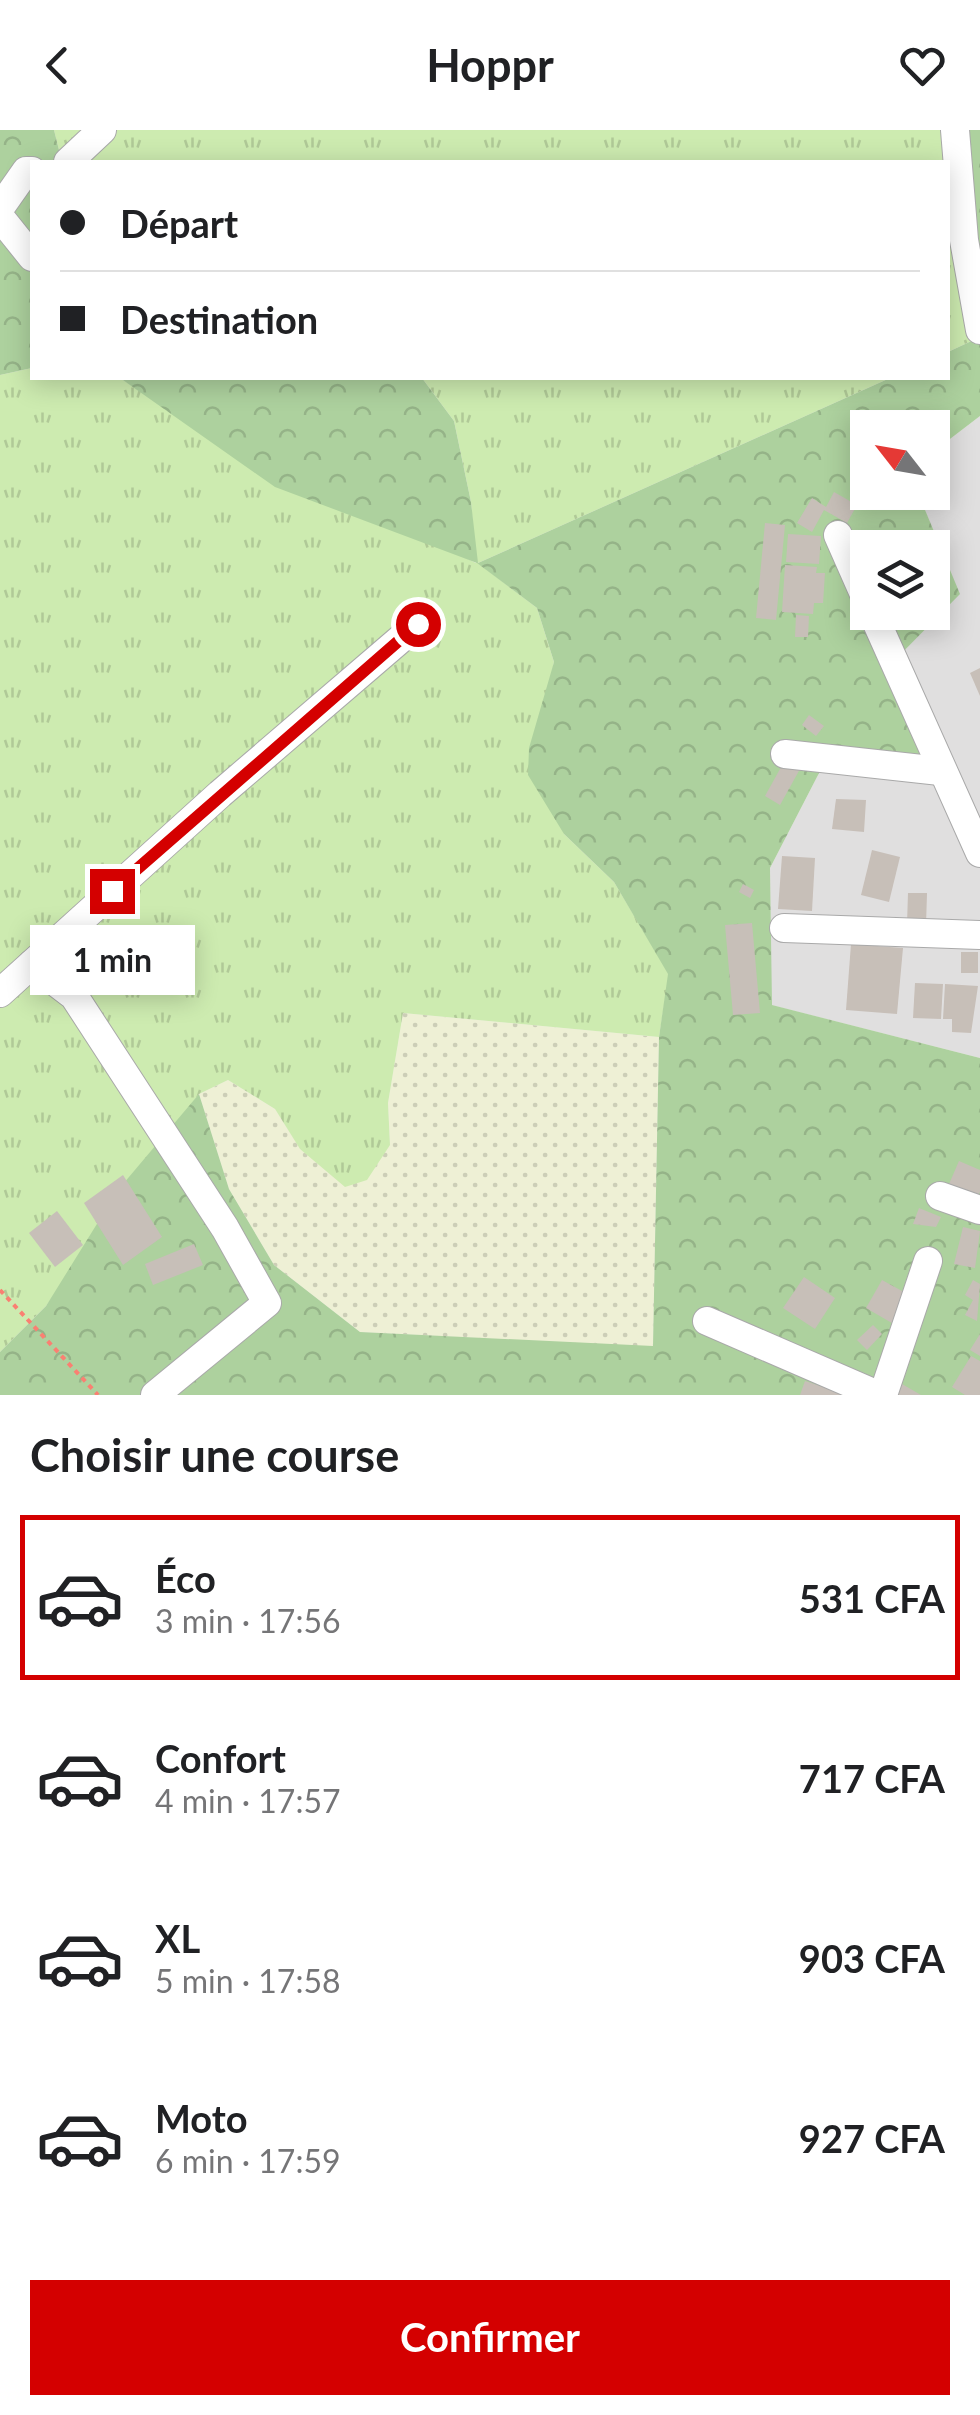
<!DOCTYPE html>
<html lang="fr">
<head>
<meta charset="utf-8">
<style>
  :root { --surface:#fff; --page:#f6f6f6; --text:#202124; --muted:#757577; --line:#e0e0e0; --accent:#d40000 }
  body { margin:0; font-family:Lato,sans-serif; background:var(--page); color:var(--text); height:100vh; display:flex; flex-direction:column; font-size:38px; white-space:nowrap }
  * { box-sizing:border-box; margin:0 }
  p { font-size:32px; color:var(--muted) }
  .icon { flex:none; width:55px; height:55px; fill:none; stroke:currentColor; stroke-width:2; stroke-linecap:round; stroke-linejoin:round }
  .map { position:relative; height:1265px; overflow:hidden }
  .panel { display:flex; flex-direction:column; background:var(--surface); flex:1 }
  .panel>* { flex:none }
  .guide { position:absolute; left:30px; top:30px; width:920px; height:220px; border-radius:0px; box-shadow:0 5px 25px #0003; display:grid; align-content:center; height:220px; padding:0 30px; background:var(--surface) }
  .needle { width:65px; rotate:301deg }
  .fabs { position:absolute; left:850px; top:280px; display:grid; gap:20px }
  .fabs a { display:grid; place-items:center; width:100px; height:100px; border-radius:0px; background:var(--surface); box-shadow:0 5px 25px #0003; font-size:50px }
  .end { position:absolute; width:45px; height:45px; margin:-22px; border:12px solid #d40000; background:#fff; box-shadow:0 0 0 5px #fff }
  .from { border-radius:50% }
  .bubble { position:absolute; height:70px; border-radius:0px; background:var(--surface); box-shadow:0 5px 25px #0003; font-size:32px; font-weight:700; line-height:70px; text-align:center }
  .guide b { display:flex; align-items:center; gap:35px; height:95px; font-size:38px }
  .guide b+b { border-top:2px solid var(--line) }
  .guide i { width:25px; height:25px; background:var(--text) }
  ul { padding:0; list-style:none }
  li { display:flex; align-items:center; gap:30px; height:165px; margin:0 20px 15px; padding:0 10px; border:5px solid transparent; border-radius:0px }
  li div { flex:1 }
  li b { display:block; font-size:38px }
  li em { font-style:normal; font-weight:700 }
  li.on { border-color:var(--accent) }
  li>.icon { width:90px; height:90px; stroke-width:1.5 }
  h2 { padding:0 30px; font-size:45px; line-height:120px }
  .button { display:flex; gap:20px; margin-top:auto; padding:20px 30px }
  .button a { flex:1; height:115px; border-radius:0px; background:var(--accent); color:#fff; font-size:40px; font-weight:700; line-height:115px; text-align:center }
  header { display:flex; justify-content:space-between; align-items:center; height:130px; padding:0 30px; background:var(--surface); font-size:45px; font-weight:700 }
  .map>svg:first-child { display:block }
  .residential { fill:#e0dfdf }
  .farmland { fill:url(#farmland-dots) }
  .grass { fill:url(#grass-tufts) }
  .forest { fill:url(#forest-crowns); fill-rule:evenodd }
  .building { fill:#c7bfb8 }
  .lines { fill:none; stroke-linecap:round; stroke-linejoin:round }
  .minor-casing { stroke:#a9a9a9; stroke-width:30 }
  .path { stroke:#fa8072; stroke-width:4; stroke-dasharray:5 5; stroke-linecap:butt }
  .minor { stroke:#fff; stroke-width:28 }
  .route { stroke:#d40000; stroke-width:12 }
</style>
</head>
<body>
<header><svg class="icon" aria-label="back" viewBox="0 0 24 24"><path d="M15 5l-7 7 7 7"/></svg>Hoppr<svg class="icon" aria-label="heart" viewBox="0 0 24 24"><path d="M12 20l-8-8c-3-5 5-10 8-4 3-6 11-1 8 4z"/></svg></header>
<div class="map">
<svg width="980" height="1265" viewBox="0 0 980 1265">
  <defs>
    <pattern id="farmland-dots" width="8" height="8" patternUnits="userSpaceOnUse" patternTransform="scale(2.5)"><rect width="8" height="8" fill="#eef0d5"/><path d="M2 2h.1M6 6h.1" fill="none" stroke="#ccceb7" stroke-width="1.8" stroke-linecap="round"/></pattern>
    <pattern id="grass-tufts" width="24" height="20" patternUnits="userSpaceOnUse" patternTransform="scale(2.5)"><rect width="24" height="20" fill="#cdebb0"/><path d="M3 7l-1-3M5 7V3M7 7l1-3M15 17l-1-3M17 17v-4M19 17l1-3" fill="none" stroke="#b0c997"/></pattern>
    <pattern id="forest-crowns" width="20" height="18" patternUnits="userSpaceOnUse" patternTransform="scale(2.5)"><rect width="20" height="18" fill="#add19e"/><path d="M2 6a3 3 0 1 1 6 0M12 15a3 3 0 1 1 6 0" fill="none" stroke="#95b388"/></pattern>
  </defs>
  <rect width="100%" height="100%" fill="#f2efe9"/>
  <!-- residential -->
  <polygon class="residential" points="980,286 980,928 771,875 770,738 833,616 889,535 959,464 918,363 932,362 933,322"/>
  <!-- farmland -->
  <polygon class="farmland" points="403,883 659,907 653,1217 360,1202 274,1135 229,1059 199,964 228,950 275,979 301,1020 390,1015 388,973"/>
  <!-- grass -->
  <g class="grass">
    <polygon points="54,0 955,0 980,207 948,222 948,32 62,32"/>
    <polygon points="32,238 32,248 120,248 189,293 476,433 471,372 454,291 422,248 890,248 478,433 537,478 554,532 546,573 564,704 614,752 669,844 659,907 403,883 388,973 390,1015 367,1050 345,1057 300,1019 275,979 228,950 199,964 46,1176 0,1222 0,245"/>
  </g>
  <!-- forest -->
  <g class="forest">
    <polygon points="0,0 54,0 62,32 32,32 32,238 0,245"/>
    <polygon points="955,0 980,0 980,169"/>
    <path d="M980,207v79l-47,36 -1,-24h-64v64l50,1 42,101 -70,71 47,94 -104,-13 -63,122 2,137 208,53v337h-980v-43l46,-46 72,-116 81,-96 30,95 45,76 86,67 293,14 6,-309 9,-63 -54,-92 -50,-48 -36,-59 1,-27 25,-86 -17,-54 -60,-45 -202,-76 -155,-109h302l32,43 17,81 7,61 412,-185h58v-26zM868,418h64v64h-64z"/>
  </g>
  <!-- building -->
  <g class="building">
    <polygon points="834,362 857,375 847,393 824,380 812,402 797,393 812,368 826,377"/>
    <polygon points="765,393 785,395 776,490 756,488"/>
    <polygon points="788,404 821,406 819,434 786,432"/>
    <polygon points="785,435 817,437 816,443 825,443 823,473 814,473 813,484 782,482"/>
    <polygon points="796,485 809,486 808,507 795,507"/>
    <polygon points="980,538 980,566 970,543"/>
    <polygon points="809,585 824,596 816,606 802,595"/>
    <polygon points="785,630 800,639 780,675 765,666"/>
    <polygon points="836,669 866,670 864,702 832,699"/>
    <polygon points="872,720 900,727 889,772 861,765"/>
    <polygon points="782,726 815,728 812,781 778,779"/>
    <polygon points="743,754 754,760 750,768 739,762"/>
    <polygon points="908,763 927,763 926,795 907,794"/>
    <polygon points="752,793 760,883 733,885 725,795"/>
    <polygon points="851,814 903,818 897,884 846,880"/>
    <rect x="961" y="822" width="17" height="21"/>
    <polygon points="915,853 943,854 941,889 913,888"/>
    <polygon points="945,854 978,856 971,903 952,902 952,889 943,889"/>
    <polygon points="959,1031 980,1040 980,1062 974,1073 946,1061"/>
    <polygon points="123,1045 162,1107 123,1135 84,1073"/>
    <polygon points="919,1078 941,1087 936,1097 913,1094"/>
    <polygon points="57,1081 83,1115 55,1137 29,1103"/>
    <polygon points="963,1097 980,1101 975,1138 954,1134"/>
    <polygon points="194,1114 203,1135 153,1155 145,1134"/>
    <polygon points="804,1147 835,1168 815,1199 783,1178"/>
    <polygon points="882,1150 913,1167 897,1196 866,1178"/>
    <polygon points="973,1150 980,1154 977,1191 965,1185 973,1170 965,1165"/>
    <polygon points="873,1195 882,1204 867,1220 857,1210"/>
    <polygon points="980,1204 980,1226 970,1220"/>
    <polygon points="971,1226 980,1231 980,1265 965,1265 952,1257"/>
    <polygon points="805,1251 845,1264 844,1265 800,1265"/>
    <polygon points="902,1254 921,1265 896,1265"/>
  </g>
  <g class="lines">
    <!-- minor casing -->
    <g class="minor-casing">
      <g id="minor">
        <polyline points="955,0 964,110 980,200"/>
        <polyline points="68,32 102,0"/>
        <polyline points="0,78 26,41 32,41"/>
        <polyline points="0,87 32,127"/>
        <polyline points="838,405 868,473"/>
        <polyline points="872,482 980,723"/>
        <polyline points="785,624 940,641"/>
        <polyline points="784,798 980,805"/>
        <polyline points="32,834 74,866 225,1098 267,1173 155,1265"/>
        <polyline points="0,863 220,664 418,494"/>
        <polyline points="940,1066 980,1080"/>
        <polyline points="707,1191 878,1265"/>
        <polyline points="883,1265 928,1131"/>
      </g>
    </g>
    <!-- path -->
    <polyline class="path" points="0,1160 98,1265"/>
    <!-- minor -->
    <use href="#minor" class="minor"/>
  </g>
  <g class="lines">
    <!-- route -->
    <polyline class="route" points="112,761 418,494"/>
  </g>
</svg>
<div class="fabs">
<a><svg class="needle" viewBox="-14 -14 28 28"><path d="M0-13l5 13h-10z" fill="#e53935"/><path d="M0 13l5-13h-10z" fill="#757577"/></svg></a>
<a><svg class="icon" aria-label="layers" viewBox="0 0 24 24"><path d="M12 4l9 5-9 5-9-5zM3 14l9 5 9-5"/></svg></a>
</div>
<i class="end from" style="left:418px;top:494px"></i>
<i class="end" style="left:112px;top:761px"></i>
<div class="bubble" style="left:30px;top:795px;width:165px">1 min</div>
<div class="guide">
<b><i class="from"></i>Départ</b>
<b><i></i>Destination</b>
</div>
</div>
<section class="panel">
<h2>Choisir une course</h2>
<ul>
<li class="on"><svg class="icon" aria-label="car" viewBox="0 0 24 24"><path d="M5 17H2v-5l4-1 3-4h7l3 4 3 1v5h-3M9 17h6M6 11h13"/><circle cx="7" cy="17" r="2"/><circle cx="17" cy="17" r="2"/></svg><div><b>Éco</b><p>3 min · 17:56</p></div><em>531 CFA</em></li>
<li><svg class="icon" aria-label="car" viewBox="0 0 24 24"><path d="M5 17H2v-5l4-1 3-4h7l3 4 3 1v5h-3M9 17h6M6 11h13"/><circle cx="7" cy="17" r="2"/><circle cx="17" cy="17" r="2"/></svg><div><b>Confort</b><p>4 min · 17:57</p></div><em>717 CFA</em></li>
<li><svg class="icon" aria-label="car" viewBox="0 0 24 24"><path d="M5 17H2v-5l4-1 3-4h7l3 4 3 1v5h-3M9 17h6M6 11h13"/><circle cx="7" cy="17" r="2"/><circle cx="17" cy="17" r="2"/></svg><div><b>XL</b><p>5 min · 17:58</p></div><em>903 CFA</em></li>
<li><svg class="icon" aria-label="car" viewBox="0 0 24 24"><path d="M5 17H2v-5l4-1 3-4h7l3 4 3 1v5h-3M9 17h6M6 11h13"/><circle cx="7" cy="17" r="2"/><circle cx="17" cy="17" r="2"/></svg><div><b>Moto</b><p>6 min · 17:59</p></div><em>927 CFA</em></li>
</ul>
<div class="button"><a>Confirmer</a></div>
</section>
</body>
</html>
